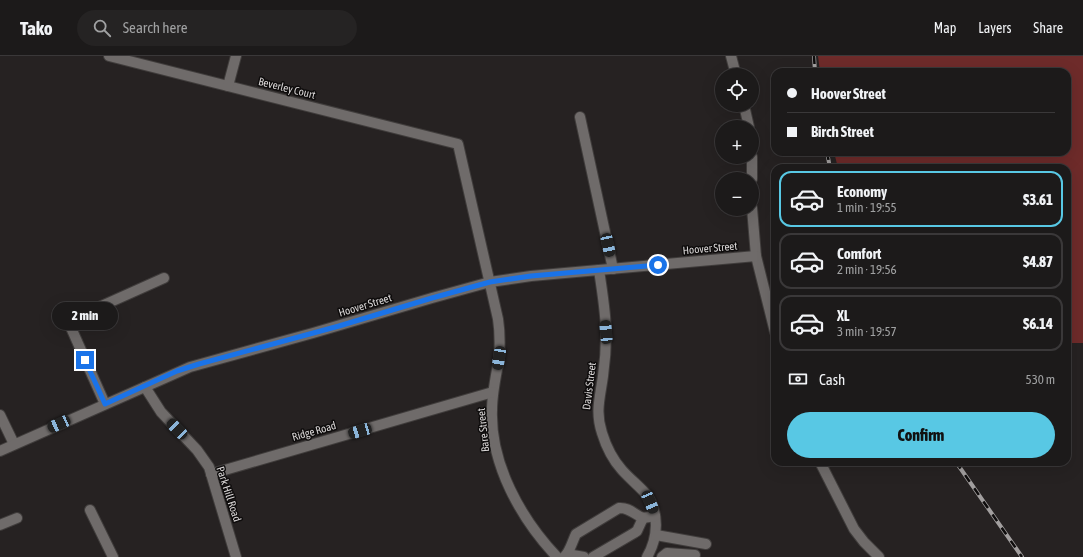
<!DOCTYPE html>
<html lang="en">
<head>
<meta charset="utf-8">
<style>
  :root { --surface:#1c1a1a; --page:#252323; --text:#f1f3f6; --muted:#a0a1a2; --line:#3a3839; --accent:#58c8e4 }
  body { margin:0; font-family:"Asap Condensed",sans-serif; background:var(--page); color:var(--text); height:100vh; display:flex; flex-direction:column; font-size:15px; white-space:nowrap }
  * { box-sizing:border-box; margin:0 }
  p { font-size:13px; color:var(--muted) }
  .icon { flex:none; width:22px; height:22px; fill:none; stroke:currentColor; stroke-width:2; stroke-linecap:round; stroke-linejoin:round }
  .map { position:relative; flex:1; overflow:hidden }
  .details { position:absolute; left:771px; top:108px; width:300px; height:302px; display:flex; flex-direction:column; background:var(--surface); border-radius:12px; box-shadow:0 4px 16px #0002,0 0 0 1px var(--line) }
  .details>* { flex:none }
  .guide { position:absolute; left:771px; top:12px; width:300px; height:88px; border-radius:12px; box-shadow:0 4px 16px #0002,0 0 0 1px var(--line); display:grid; align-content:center; height:88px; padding:0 16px; background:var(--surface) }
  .controls { position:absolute; left:715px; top:12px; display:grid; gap:8px }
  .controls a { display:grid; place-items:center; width:44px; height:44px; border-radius:50%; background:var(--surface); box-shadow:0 4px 16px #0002,0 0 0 1px var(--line); font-size:20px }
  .end { position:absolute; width:18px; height:18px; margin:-9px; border:5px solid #1a73e8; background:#fff; box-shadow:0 0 0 2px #fff }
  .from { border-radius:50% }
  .bubble { position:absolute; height:28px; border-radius:14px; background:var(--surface); box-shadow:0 4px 16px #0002,0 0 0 1px var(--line); font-size:13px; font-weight:800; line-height:28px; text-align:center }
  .car { position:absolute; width:12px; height:24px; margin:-12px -6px; border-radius:5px; box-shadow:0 0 3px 1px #0007; background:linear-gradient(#222 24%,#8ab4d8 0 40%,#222 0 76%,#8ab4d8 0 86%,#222 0) }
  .guide b { display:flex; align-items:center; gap:14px; height:38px; font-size:15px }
  .guide b+b { border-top:1px solid var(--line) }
  .guide i { width:10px; height:10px; background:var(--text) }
  ul { padding:7px 0 0; list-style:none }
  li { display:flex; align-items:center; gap:12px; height:56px; margin:0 8px 6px; padding:0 8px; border:2px solid var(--line); border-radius:12px }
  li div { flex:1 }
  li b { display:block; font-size:15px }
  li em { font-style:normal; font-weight:800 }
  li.active { border-color:var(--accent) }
  li>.icon { width:36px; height:36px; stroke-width:1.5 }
  .pay { display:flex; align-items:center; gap:10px; height:44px; padding:0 16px; font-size:15px }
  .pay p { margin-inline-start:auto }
  .action { display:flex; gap:8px; margin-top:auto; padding:8px 16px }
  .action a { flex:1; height:46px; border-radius:24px; background:var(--accent); color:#111; font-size:16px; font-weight:800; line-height:46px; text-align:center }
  header { display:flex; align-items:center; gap:24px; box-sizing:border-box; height:56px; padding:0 20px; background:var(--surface); border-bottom:1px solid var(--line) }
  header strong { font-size:19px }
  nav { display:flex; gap:22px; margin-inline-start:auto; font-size:14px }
  .search { width:280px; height:36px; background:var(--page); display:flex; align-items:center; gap:10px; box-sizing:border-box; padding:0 14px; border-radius:22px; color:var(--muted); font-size:15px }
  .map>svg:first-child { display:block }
  .green { fill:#6e2b2a }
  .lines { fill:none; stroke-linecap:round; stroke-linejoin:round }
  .minor-casing { stroke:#403d3c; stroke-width:12 }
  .minor { stroke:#6f6b6a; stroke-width:10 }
  .rail-casing { stroke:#a29f9f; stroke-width:4 }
  .rail { stroke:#0e0c0c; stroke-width:2.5; stroke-dasharray:8; stroke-linecap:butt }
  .route { stroke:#1a73e8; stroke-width:5 }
  .labels { text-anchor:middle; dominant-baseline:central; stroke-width:3; stroke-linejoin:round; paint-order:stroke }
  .street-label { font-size:11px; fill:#dad7d7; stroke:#0e0c0c }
</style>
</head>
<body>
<header>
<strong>Tako</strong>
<div class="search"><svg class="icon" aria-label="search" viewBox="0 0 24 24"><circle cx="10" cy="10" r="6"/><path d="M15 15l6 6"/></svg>Search here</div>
<nav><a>Map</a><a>Layers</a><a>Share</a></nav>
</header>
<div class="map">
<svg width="1083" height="501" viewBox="0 0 1083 501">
  <rect width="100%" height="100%" fill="#262222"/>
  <!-- green -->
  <polygon class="green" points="818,0 1083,0 1083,287 1067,287 1067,112 838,112 834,96 1067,96 1067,16 820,16"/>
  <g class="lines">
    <!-- minor casing -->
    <g class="minor-casing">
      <g id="minor">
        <path d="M109,0l349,88 40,175c2,13 2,26 1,40 -3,17 -7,34 -7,51 -2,54 29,109 65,147"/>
        <polyline points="731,0 736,19"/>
        <polyline points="228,30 236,0"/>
        <polyline points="744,49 749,71"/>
        <polyline points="580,61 613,213"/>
        <polyline points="752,101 752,123"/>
        <polyline points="752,152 756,200 775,276"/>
        <path d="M599,214c3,21 7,43 7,64 0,14 -1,28 -3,42 -3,22 -8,36 -1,57 4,13 11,27 20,37 8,9 17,16 24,24 14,19 12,44 1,63"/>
        <polyline points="145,331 161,356 197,394 209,411 236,501"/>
        <polyline points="105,348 68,265 164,222"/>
        <polyline points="0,359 14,388"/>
        <polyline points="0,395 190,311 313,277 432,242 490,226 531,220 756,200"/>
        <polyline points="820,406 854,473 864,486 879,501"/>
        <polyline points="211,418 493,336"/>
        <polyline points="90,454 113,501"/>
        <polyline points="0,469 17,462"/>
        <polyline points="656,479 706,488"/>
        <polyline points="567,498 584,501"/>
        <path d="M564,501c6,-5 8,-15 12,-23l43,-26c10,-1 16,7 24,10l12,-2"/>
        <polyline points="593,501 634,477 637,475 643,462"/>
        <polyline points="662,501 667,497 695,499"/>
      </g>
    </g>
    <!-- minor -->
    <use href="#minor" class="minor"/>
    <!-- rail casing -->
    <g class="rail-casing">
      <g id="rail">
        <polyline points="814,0 815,16"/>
        <polyline points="827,96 830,112"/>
        <polyline points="956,406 1022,501"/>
      </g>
    </g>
    <!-- rail -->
    <use href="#rail" class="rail"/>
  </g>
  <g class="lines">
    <!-- route -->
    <polyline class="route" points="85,304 105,348 177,315 199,308 339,270 432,242 490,226 531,220 658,209"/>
  </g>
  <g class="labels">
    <!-- street labels -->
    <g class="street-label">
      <text transform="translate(287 32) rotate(14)">Beverley Court</text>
      <text transform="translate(710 192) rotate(-5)">Hoover Street</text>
      <text transform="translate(365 249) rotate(-17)">Hoover Street</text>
      <text transform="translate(589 330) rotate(-83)">Davis Street</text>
      <text transform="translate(483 374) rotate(-96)">Bare Street</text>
      <text transform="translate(314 375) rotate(-16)">Ridge Road</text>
      <text transform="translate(229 438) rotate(72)">Park Hill Road</text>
    </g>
  </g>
</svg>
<div class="controls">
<a><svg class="icon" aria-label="locate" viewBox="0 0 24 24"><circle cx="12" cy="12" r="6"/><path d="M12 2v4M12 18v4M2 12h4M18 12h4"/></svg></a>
<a>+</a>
<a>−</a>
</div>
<i class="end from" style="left:658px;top:209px"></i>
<i class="end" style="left:85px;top:304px"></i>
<div class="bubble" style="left:52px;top:246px;width:66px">2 min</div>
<i class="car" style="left:608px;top:189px;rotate:168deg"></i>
<i class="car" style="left:606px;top:276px;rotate:355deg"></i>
<i class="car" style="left:499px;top:302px;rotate:189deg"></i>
<i class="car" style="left:59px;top:368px;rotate:246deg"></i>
<i class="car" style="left:177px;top:373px;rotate:315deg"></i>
<i class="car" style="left:360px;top:375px;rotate:254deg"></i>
<i class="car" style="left:650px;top:446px;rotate:157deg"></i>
<div class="guide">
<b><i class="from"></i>Hoover Street</b>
<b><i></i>Birch Street</b>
</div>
<section class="details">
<ul>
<li class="active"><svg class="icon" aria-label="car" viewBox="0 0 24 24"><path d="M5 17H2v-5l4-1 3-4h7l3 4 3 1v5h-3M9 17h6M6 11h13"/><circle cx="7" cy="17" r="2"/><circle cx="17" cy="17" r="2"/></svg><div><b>Economy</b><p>1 min · 19:55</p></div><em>$3.61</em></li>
<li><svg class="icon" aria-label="car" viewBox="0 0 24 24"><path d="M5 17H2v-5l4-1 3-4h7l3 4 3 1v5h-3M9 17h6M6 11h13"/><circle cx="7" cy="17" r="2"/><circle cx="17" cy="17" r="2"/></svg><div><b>Comfort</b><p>2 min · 19:56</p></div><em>$4.87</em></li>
<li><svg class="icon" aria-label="car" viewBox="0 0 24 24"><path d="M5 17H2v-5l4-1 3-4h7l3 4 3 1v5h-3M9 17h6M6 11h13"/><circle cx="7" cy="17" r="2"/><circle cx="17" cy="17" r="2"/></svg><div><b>XL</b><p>3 min · 19:57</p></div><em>$6.14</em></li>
</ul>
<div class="pay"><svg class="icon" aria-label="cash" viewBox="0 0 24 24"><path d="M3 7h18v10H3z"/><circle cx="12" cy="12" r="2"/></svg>Cash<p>530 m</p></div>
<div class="action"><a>Confirm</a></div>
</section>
</div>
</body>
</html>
